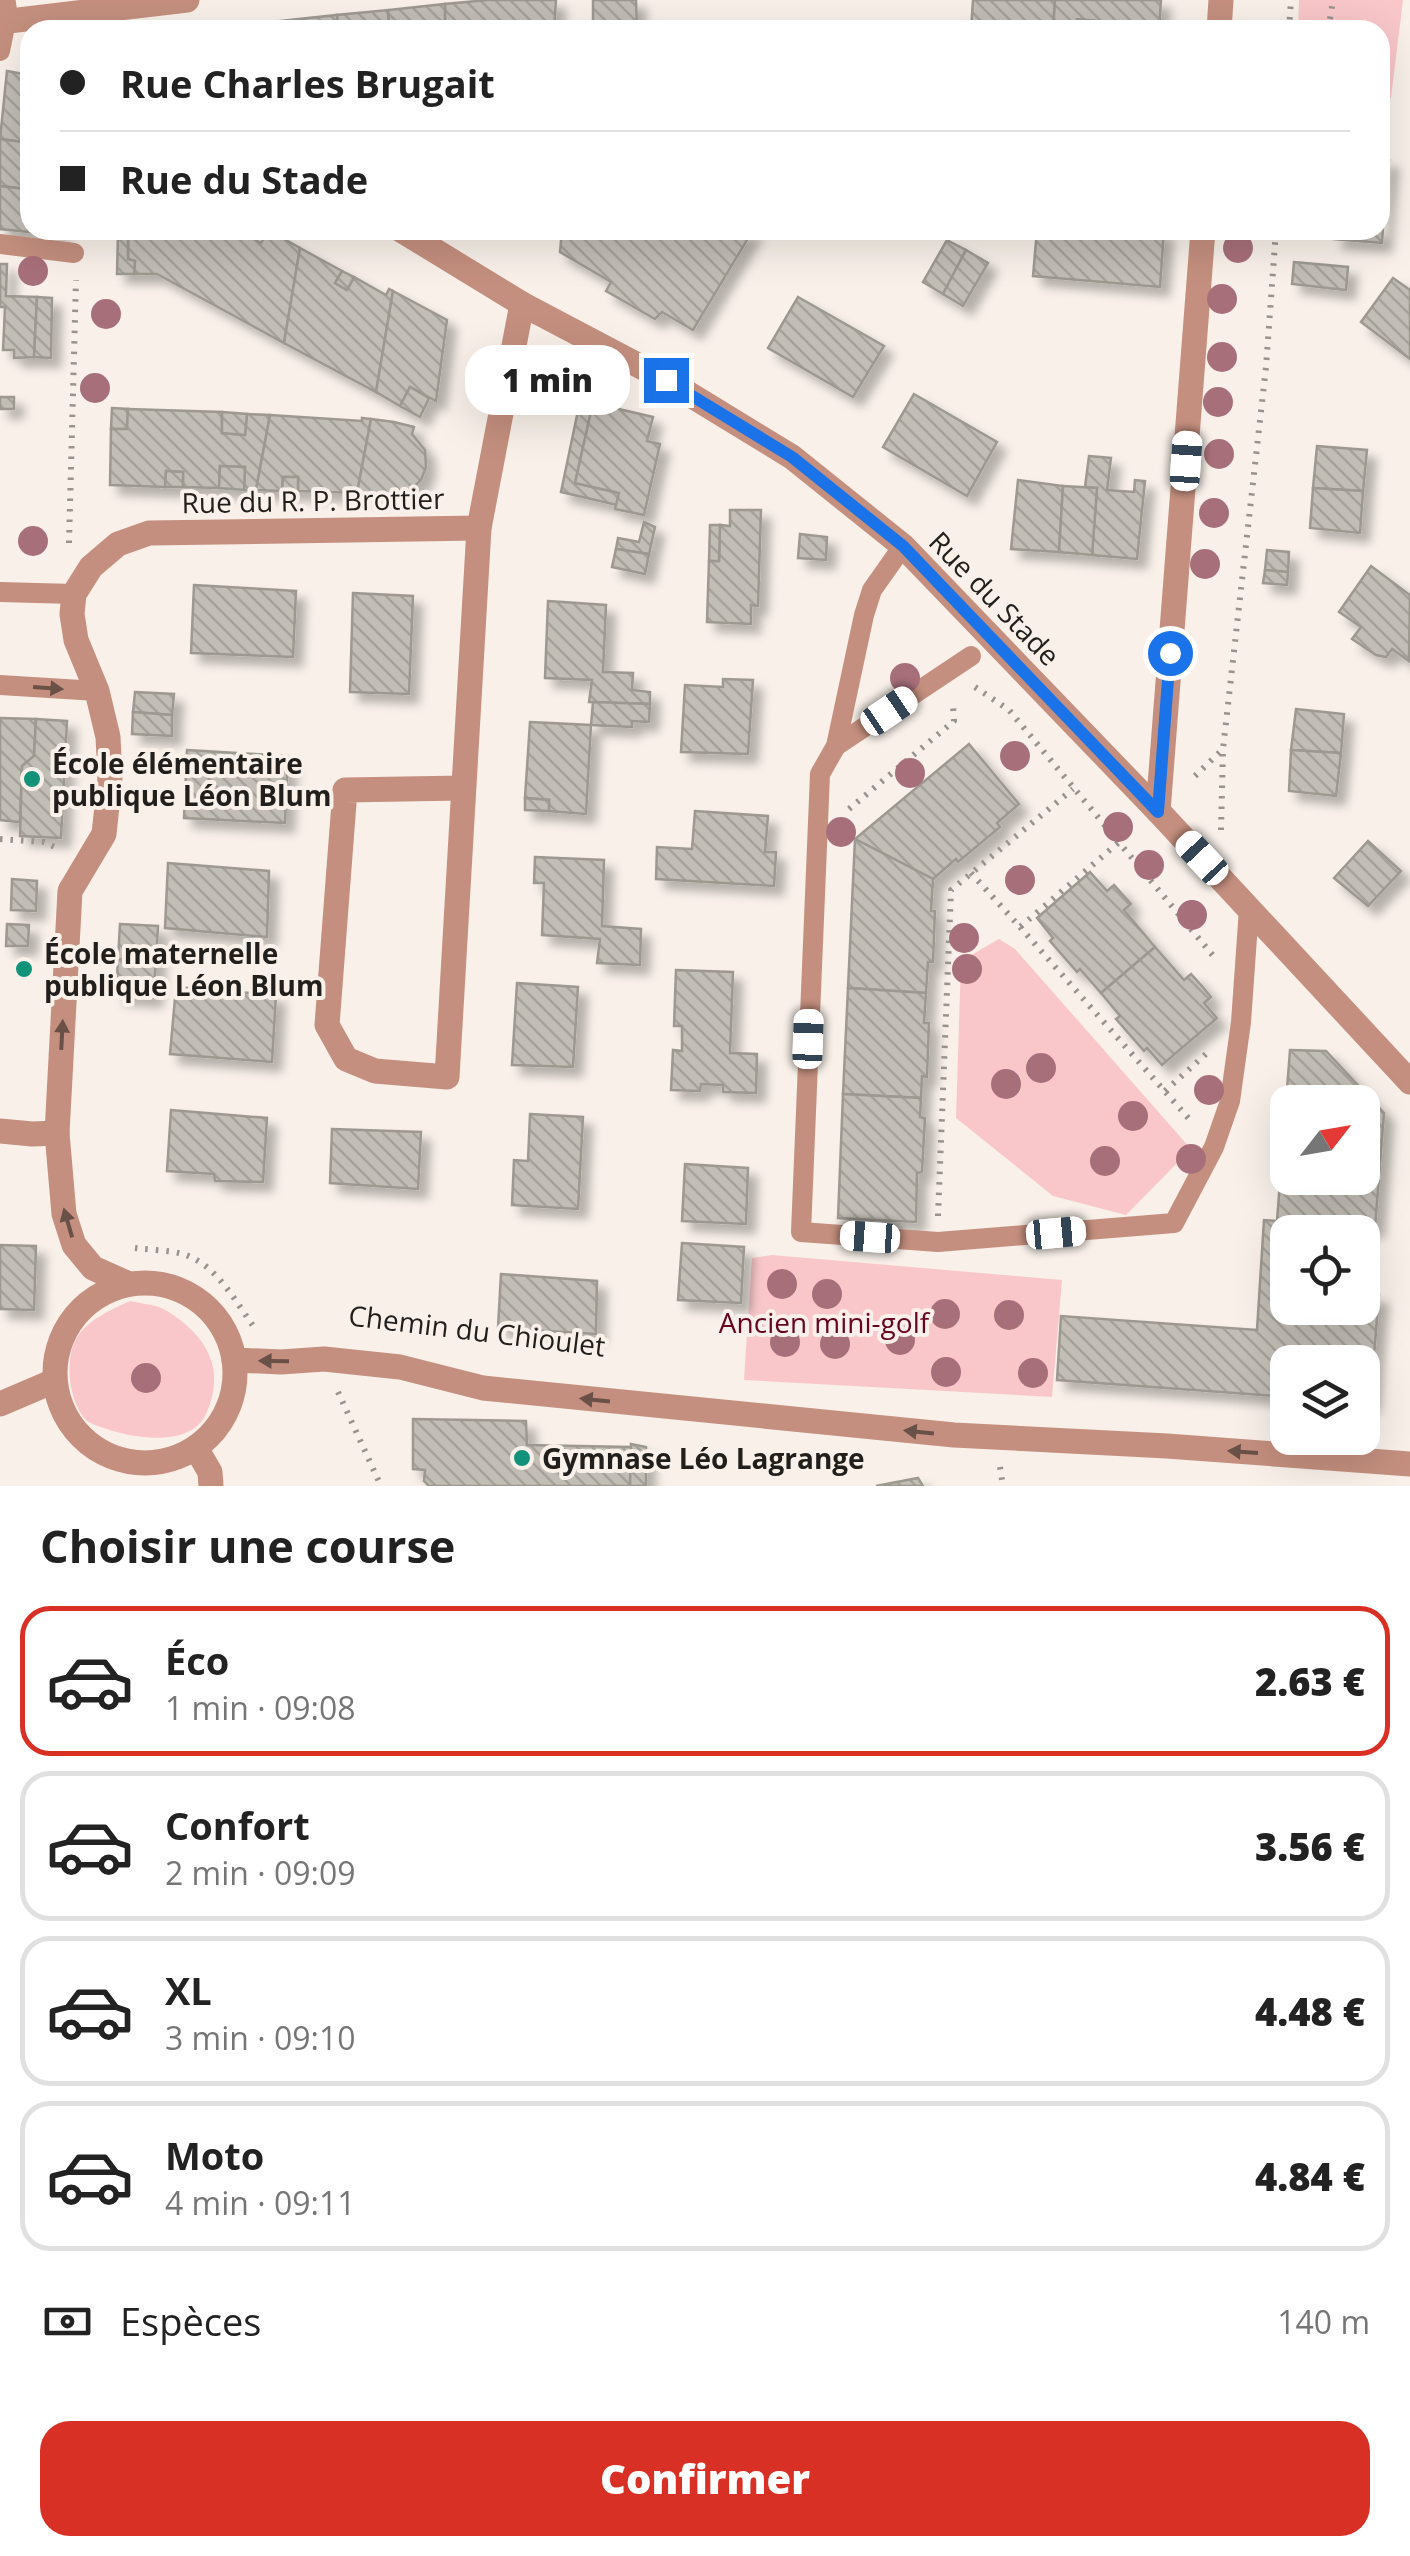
<!DOCTYPE html>
<html lang="fr">
<head>
<meta charset="utf-8">
<style>
  :root { --surface:#fff; --page:#f6f6f6; --text:#222; --muted:#767676; --line:#e0e0e0; --accent:#d93025 }
  body { margin:0; font-family:"Open Sans",sans-serif; background:var(--page); color:var(--text); height:100vh; display:flex; flex-direction:column; font-size:38px; white-space:nowrap }
  * { box-sizing:border-box; margin:0 }
  p { font-size:32px; color:var(--muted) }
  .icon { flex:none; width:55px; height:55px; fill:none; stroke:currentColor; stroke-width:2; stroke-linecap:round; stroke-linejoin:round }
  .map { position:relative; height:1486px; overflow:hidden }
  .panel { display:flex; flex-direction:column; background:var(--surface); flex:1 }
  .panel>* { flex:none }
  .hud { position:absolute; left:20px; top:20px; width:1370px; height:220px; border-radius:30px; box-shadow:0 10px 40px #0002; display:grid; align-content:center; height:220px; padding:0 40px; background:var(--surface) }
  .needle { width:65px; rotate:59deg }
  .tools { position:absolute; left:1270px; top:1085px; display:grid; gap:20px }
  .tools a { display:grid; place-items:center; width:110px; height:110px; border-radius:20px; background:var(--surface); box-shadow:0 10px 40px #0002; font-size:50px }
  .end { position:absolute; width:45px; height:45px; margin:-22px; border:12px solid #1a73e8; background:#fff; box-shadow:0 0 0 5px #fff }
  .from { border-radius:50% }
  .bubble { position:absolute; height:70px; border-radius:30px; background:var(--surface); box-shadow:0 10px 40px #0002; font-size:32px; font-weight:800; line-height:70px; text-align:center }
  .car { position:absolute; width:30px; height:60px; margin:-30px -15px; border-radius:12px; box-shadow:0 0 8px 2px #0007; background:linear-gradient(#fff 24%,#345 0 40%,#fff 0 76%,#345 0 86%,#fff 0) }
  .hud b { display:flex; align-items:center; gap:35px; height:95px; font-size:38px }
  .hud b+b { border-top:2px solid var(--line) }
  .hud i { width:25px; height:25px; background:var(--text) }
  ul { padding:0; list-style:none }
  li { display:flex; align-items:center; gap:30px; height:150px; margin:0 20px 15px; padding:0 20px; border:5px solid var(--line); border-radius:30px }
  li div { flex:1 }
  li b { display:block; font-size:38px }
  li em { font-style:normal; font-weight:800 }
  li.on { border-color:var(--accent) }
  li>.icon { width:90px; height:90px; stroke-width:1.5 }
  h2 { padding:0 40px; font-size:45px; line-height:120px }
  .pay { display:flex; align-items:center; gap:25px; height:110px; padding:0 40px; font-size:38px }
  .pay p { margin-inline-start:auto }
  .primary-button { display:flex; gap:20px; margin-top:auto; padding:20px 40px }
  .primary-button a { flex:1; height:115px; border-radius:30px; background:var(--accent); color:#fff; font-size:40px; font-weight:800; line-height:115px; text-align:center }
  .map>svg:first-child { display:block }
  .green { fill:#f9c7c9 }
  .building { fill:url(#building-back-hatch); stroke:#9d9991; stroke-width:2.5; fill-rule:evenodd; filter:url(#shadow) }
  .lines { fill:none; stroke-linecap:round; stroke-linejoin:round }
  .path { stroke:#99938e; stroke-width:6; stroke-dasharray:2.5 8; stroke-linecap:butt }
  .service { stroke:#c48f7e; stroke-width:20 }
  .minor { stroke:#c48f7e; stroke-width:25 }
  .tertiary { stroke:#c48f7e; stroke-width:25 }
  .tree { fill:#a76f7a }
  .oneway { fill:#6a5148 }
  .route { stroke:#1a73e8; stroke-width:12 }
  .poi-dot { fill:#13927a; stroke:#f8f0e9; stroke-width:4 }
  .labels { text-anchor:middle; dominant-baseline:central; stroke-width:8; stroke-linejoin:round; paint-order:stroke }
  .street-label { font-size:28px; fill:#211e1b; stroke:#f8f0e9 }
  .poi-label { font-size:28px; font-weight:bold; fill:#211e1b; stroke:#f8f0e9; text-anchor:start }
  .park-label { font-size:28px; fill:#65051f; stroke:#f8f0e9 }
</style>
</head>
<body>
<div class="map">
<svg width="1410" height="1486" viewBox="0 0 1410 1486">
  <defs>
    <pattern id="building-back-hatch" width="6" height="6" patternUnits="userSpaceOnUse" patternTransform="scale(2.5)"><rect width="6" height="6" fill="#c2bdb5"/><path d="M-1 5l2 2M0 0l6 6M5-1l2 2" fill="none" stroke="#a6a29b"/></pattern>
    <filter id="shadow"><feDropShadow dx="9" dy="9" stdDeviation="5" flood-color="#0004"/></filter>
  </defs>
  <rect width="100%" height="100%" fill="#f8f0e9"/>
  <!-- green -->
  <g class="green">
    <polygon points="1299,0 1403,0 1391,98 1380,99 1380,30 1298,30"/>
    <polygon points="999,939 1015,949 1191,1149 1126,1215 1053,1196 956,1118 961,961"/>
    <polygon points="772,1255 1062,1280 1052,1397 744,1380 752,1258"/>
    <path d="M130,1301c11,3 27,3 37,10 39,24 60,58 39,103 -16,35 -76,24 -105,13 -3,-1 -11,-4 -14,-6 -9,-9 -14,-23 -16,-35 -7,-52 15,-65 59,-85z"/>
  </g>
  <!-- building -->
  <g class="building">
    <polygon points="488,0 556,0 554,30 445,30 445,4"/>
    <polygon points="593,0 636,0 637,30 593,30"/>
    <polygon points="973,0 1055,0 1053,30 971,30"/>
    <polygon points="1055,0 1161,0 1159,30 1098,26 1098,21 1077,19 1076,30 1053,30"/>
    <polygon points="445,4 445,30 389,30 388,10"/>
    <polygon points="388,10 389,30 338,30 337,15"/>
    <polygon points="337,15 338,30 224,30 224,27"/>
    <polygon points="7,71 30,75 30,143 0,139"/>
    <polygon points="0,139 30,143 26,189 0,186"/>
    <polygon points="30,150 30,230 60,230 60,235 0,229 0,186 26,189"/>
    <polygon points="1380,159 1389,160 1385,198 1380,198"/>
    <polygon points="1380,198 1385,198 1382,243 1334,239 1335,230 1380,230"/>
    <polygon points="118,230 253,230 249,236 261,243 268,230 300,248 284,343 157,274 134,274 135,261 128,259 128,234 118,233"/>
    <polygon points="562,230 753,230 693,330 662,312 655,319 606,291 611,282 560,252"/>
    <polygon points="1037,230 1164,230 1160,287 1033,276"/>
    <polygon points="118,233 128,234 128,259 135,261 134,274 117,274"/>
    <polygon points="947,240 966,250 943,294 923,282"/>
    <polygon points="300,248 342,271 335,283 347,290 354,277 386,295 389,289 393,291 376,392 284,343"/>
    <polygon points="966,250 988,263 963,306 943,294"/>
    <polygon points="1294,262 1348,267 1346,290 1292,284"/>
    <polygon points="0,264 7,264 6,296 37,297 34,357 14,358 14,350 3,350 5,307 0,307"/>
    <polygon points="342,271 354,277 347,290 335,283"/>
    <polygon points="1393,278 1410,290 1410,359 1361,322"/>
    <polygon points="393,291 447,320 436,401 410,387 400,406 376,392"/>
    <polygon points="37,297 52,298 51,358 34,357"/>
    <polygon points="798,297 884,346 853,397 768,348"/>
    <polygon points="410,387 429,398 420,417 400,406"/>
    <polygon points="914,394 997,442 967,496 883,447"/>
    <rect x="0" y="397" width="14" height="12"/>
    <polygon points="580,401 593,403 575,483 619,493 617,505 561,492"/>
    <polygon points="593,403 653,417 647,441 660,444 644,515 615,509 619,493 575,483"/>
    <polygon points="112,408 128,409 127,429 111,429"/>
    <polygon points="128,409 222,412 222,433 245,435 247,414 270,415 256,490 244,490 245,467 220,466 219,488 183,487 183,472 166,471 165,487 110,485 111,429 127,429"/>
    <polygon points="222,412 247,414 245,435 222,433"/>
    <polygon points="270,415 362,421 362,418 371,419 357,493 298,491 298,477 283,477 282,491 256,490"/>
    <polygon points="371,419 394,422 414,427 412,434 425,450 426,467 421,480 414,487 395,495 357,493"/>
    <polygon points="1317,446 1367,450 1363,491 1313,488"/>
    <polygon points="1089,456 1111,458 1107,490 1134,492 1135,480 1145,481 1137,559 1092,555 1097,488 1085,487"/>
    <polygon points="220,466 245,467 244,490 219,488"/>
    <polygon points="166,471 183,472 183,487 165,487"/>
    <polygon points="283,477 298,477 298,491 282,491"/>
    <polygon points="1018,480 1063,486 1059,552 1011,549"/>
    <polygon points="1063,486 1097,488 1092,555 1059,552"/>
    <polygon points="1313,488 1363,491 1360,533 1310,528"/>
    <polygon points="730,510 761,510 758,606 751,605 751,624 707,622 709,561 719,561 720,525 730,526"/>
    <polygon points="644,522 655,527 649,554 616,549 618,538 639,542"/>
    <polygon points="710,525 720,525 719,561 709,561"/>
    <polygon points="800,534 827,537 826,560 798,558"/>
    <polygon points="616,549 649,554 645,574 612,567"/>
    <polygon points="1267,550 1289,552 1288,572 1265,570"/>
    <polygon points="1371,566 1410,595 1409,661 1392,649 1386,657 1376,655 1352,639 1361,627 1339,612"/>
    <polygon points="1265,570 1288,572 1287,585 1263,583"/>
    <polygon points="194,585 296,591 293,657 191,653"/>
    <polygon points="353,593 413,596 409,694 350,692"/>
    <polygon points="548,601 606,605 603,672 633,673 632,690 650,692 650,704 589,702 592,680 545,678"/>
    <polygon points="723,679 753,680 748,754 681,752 685,685 723,687"/>
    <polygon points="135,692 174,694 172,715 133,712"/>
    <polygon points="593,702 650,704 649,722 632,721 632,727 591,725"/>
    <polygon points="1296,709 1344,714 1341,753 1291,750"/>
    <polygon points="133,712 172,715 172,736 132,734"/>
    <polygon points="0,718 36,719 34,756 22,766 20,822 0,820"/>
    <polygon points="36,719 67,721 61,838 20,836 22,766 34,756"/>
    <polygon points="530,722 591,725 586,814 549,811 549,800 525,798"/>
    <polygon points="969,744 1019,804 997,823 1000,827 958,862 956,859 933,879 855,839"/>
    <polygon points="187,750 288,756 285,823 184,818"/>
    <polygon points="1291,750 1341,753 1336,796 1289,791"/>
    <polygon points="525,798 549,800 549,811 525,810"/>
    <polygon points="695,811 768,816 765,852 776,852 774,886 656,879 657,847 692,849"/>
    <polygon points="855,839 933,879 931,911 935,911 933,962 928,962 926,993 848,988"/>
    <polygon points="1368,841 1401,871 1368,906 1334,878"/>
    <polygon points="535,857 604,860 602,926 641,929 640,965 597,963 600,939 542,935 544,883 534,883"/>
    <polygon points="168,863 269,871 267,937 165,928"/>
    <polygon points="1090,872 1107,891 1114,885 1131,904 1124,910 1155,947 1101,993 1080,969 1077,972 1050,941 1053,938 1037,918"/>
    <polygon points="12,879 37,881 36,911 11,910"/>
    <polygon points="7,924 29,925 28,946 6,946"/>
    <polygon points="120,924 158,926 156,962 118,959"/>
    <polygon points="1155,947 1184,980 1191,974 1201,985 1211,997 1204,1003 1217,1018 1162,1065 1147,1048 1144,1051 1116,1019 1120,1016 1101,993"/>
    <polygon points="118,959 156,962 153,998 116,995"/>
    <polygon points="676,970 733,972 730,1053 757,1054 756,1093 723,1092 723,1085 701,1084 700,1091 671,1090 673,1050 682,1051 682,1026 674,1026"/>
    <polygon points="517,983 578,987 573,1067 512,1065"/>
    <polygon points="176,987 276,995 272,1062 170,1054"/>
    <polygon points="848,988 926,993 924,1023 929,1023 927,1077 922,1076 921,1098 843,1094"/>
    <path d="M1290,1050l36,1 58,62 -9,115h-12l-1,12v-8h-74v76h74v-14l17,1 -9,108 -8,-1v-40h-74v35l-231,-17 4,-64 196,14 7,-110 13,1zM1288,1102h74v76h-74z"/>
    <polygon points="843,1094 921,1098 920,1117 925,1118 922,1172 917,1173 916,1222 838,1218"/>
    <polygon points="171,1110 267,1118 263,1182 215,1181 214,1174 167,1171"/>
    <polygon points="530,1114 583,1117 578,1209 512,1205 514,1160 528,1161"/>
    <polygon points="332,1129 421,1132 418,1189 330,1183"/>
    <polygon points="685,1164 748,1168 746,1224 682,1221"/>
    <polygon points="682,1243 744,1247 741,1303 678,1300"/>
    <polygon points="0,1245 36,1246 34,1310 0,1309"/>
    <polygon points="501,1274 597,1281 596,1334 498,1328"/>
    <polygon points="413,1419 526,1421 527,1445 631,1447 630,1486 429,1486 424,1481 425,1470 413,1469"/>
    <polygon points="631,1444 646,1447 646,1486 630,1486"/>
    <polygon points="918,1478 923,1486 876,1486"/>
  </g>
  <g class="lines">
    <!-- path -->
    <g class="path">
      <polyline points="1330,19 1333,0"/>
      <polyline points="1289,30 1291,0"/>
      <polyline points="69,543 76,280"/>
      <polyline points="975,687 1009,710 1215,958"/>
      <polyline points="1195,776 1222,750"/>
      <polyline points="849,809 954,721 953,705"/>
      <polyline points="1221,830 1223,749 1266,367 1276,230"/>
      <polyline points="0,839 44,842 59,849"/>
      <polyline points="971,873 1020,927 1118,843"/>
      <polyline points="1020,927 1191,1121"/>
      <polyline points="1165,1091 1207,1053"/>
      <polyline points="938,1216 951,890 1073,789"/>
      <path d="M135,1248c15,2 33,2 48,6 33,10 52,47 71,73"/>
      <polyline points="338,1392 381,1486"/>
      <polyline points="1000,1467 1003,1486"/>
    </g>
    <!-- service -->
    <g class="service">
      <polyline points="0,51 6,21"/>
      <polyline points="0,244 74,253"/>
      <polyline points="903,546 872,590 864,615 836,746 820,774 801,1232 938,1242 1174,1223 1214,1147 1230,1101 1241,1022 1249,909"/>
      <polyline points="0,592 74,594"/>
      <polyline points="0,685 97,691"/>
      <polyline points="836,746 971,656"/>
    </g>
    <!-- minor -->
    <g class="minor">
      <polyline points="3,0 6,21"/>
      <polyline points="1219,30 1221,0"/>
      <polyline points="401,230 522,304 666,380 792,457 903,546 1158,811 1410,1082"/>
      <polyline points="463,788 345,790 327,1025 346,1059 375,1071 447,1077 479,528 522,304"/>
      <polyline points="1158,811 1203,230"/>
      <polyline points="0,1131 32,1134 57,1133"/>
      <circle cx="145" cy="1373" r="90"/>
      <polyline points="129,1284 93,1268 74,1245 64,1214 57,1133 70,891 104,834 110,778 108,737 97,691 76,640 72,614 74,594 91,567 118,544 149,533 479,528"/>
      <polyline points="234,1360 281,1362 324,1359 400,1367 483,1388 954,1435 1167,1446 1410,1464"/>
      <polyline points="0,1404 54,1381"/>
      <polyline points="196,1448 210,1472 211,1486"/>
    </g>
    <!-- tertiary -->
    <polyline class="tertiary" points="0,22 187,0"/>
  </g>
  <!-- trees -->
  <g class="tree">
    <circle cx="1238" cy="248" r="15"/>
    <circle cx="33" cy="271" r="15"/>
    <circle cx="1222" cy="299" r="15"/>
    <circle cx="106" cy="314" r="15"/>
    <circle cx="1222" cy="357" r="15"/>
    <circle cx="95" cy="388" r="15"/>
    <circle cx="1218" cy="402" r="15"/>
    <circle cx="1219" cy="454" r="15"/>
    <circle cx="1214" cy="513" r="15"/>
    <circle cx="33" cy="541" r="15"/>
    <circle cx="1205" cy="564" r="15"/>
    <circle cx="905" cy="678" r="15"/>
    <circle cx="1015" cy="756" r="15"/>
    <circle cx="910" cy="773" r="15"/>
    <circle cx="1118" cy="827" r="15"/>
    <circle cx="841" cy="832" r="15"/>
    <circle cx="1149" cy="865" r="15"/>
    <circle cx="1020" cy="880" r="15"/>
    <circle cx="1192" cy="915" r="15"/>
    <circle cx="964" cy="938" r="15"/>
    <circle cx="967" cy="969" r="15"/>
    <circle cx="1041" cy="1068" r="15"/>
    <circle cx="1006" cy="1084" r="15"/>
    <circle cx="1209" cy="1090" r="15"/>
    <circle cx="1133" cy="1116" r="15"/>
    <circle cx="1191" cy="1159" r="15"/>
    <circle cx="1105" cy="1161" r="15"/>
    <circle cx="782" cy="1284" r="15"/>
    <circle cx="827" cy="1294" r="15"/>
    <circle cx="945" cy="1314" r="15"/>
    <circle cx="1009" cy="1315" r="15"/>
    <circle cx="900" cy="1340" r="15"/>
    <circle cx="785" cy="1342" r="15"/>
    <circle cx="835" cy="1344" r="15"/>
    <circle cx="946" cy="1372" r="15"/>
    <circle cx="1033" cy="1373" r="15"/>
    <circle cx="146" cy="1378" r="15"/>
  </g>
  <!-- one-way arrows -->
  <defs><path id="oneway-solid" d="M-6-.8H1V-3.2L6.5 0L1 3.2V.8H-6Z" transform="scale(2.5)"/></defs>
  <g class="oneway">
    <use href="#oneway-solid" transform="translate(48 688) rotate(4)"/>
    <use href="#oneway-solid" transform="translate(62 1035) rotate(-87)"/>
    <use href="#oneway-solid" transform="translate(68 1223) rotate(-106)"/>
    <use href="#oneway-solid" transform="translate(274 1361) rotate(-179)"/>
    <use href="#oneway-solid" transform="translate(595 1400) rotate(-174)"/>
    <use href="#oneway-solid" transform="translate(919 1432) rotate(-174)"/>
    <use href="#oneway-solid" transform="translate(1243 1452) rotate(-176)"/>
  </g>
  <g class="lines">
    <!-- route -->
    <polyline class="route" points="666,380 792,457 903,546 1158,812 1170,653"/>
  </g>
  <!-- markers -->
  <g class="poi-dot">
    <circle cx="32" cy="779" r="10"/>
    <circle cx="24" cy="969" r="10"/>
    <circle cx="522" cy="1458" r="10"/>
  </g>
  <g class="labels">
    <!-- street labels -->
    <g class="street-label">
      <text transform="translate(313 500) rotate(-1)">Rue du R. P. Brottier</text>
      <text transform="translate(995 598) rotate(46)">Rue du Stade</text>
      <text transform="translate(477 1330) rotate(7)">Chemin du Chioulet</text>
    </g>
    <!-- poi labels -->
    <g class="poi-label">
      <text x="52" y="763">École élémentaire<tspan x="52" dy="32">publique Léon Blum</tspan></text>
      <text x="44" y="953">École maternelle<tspan x="44" dy="32">publique Léon Blum</tspan></text>
      <text x="542" y="1458">Gymnase Léo Lagrange</text>
    </g>
    <!-- park labels -->
    <g class="park-label">
      <text x="824" y="1322">Ancien mini-golf</text>
    </g>
  </g>
</svg>
<div class="tools">
<a><svg class="needle" viewBox="-14 -14 28 28"><path d="M0-13l5 13h-10z" fill="#e53935"/><path d="M0 13l5-13h-10z" fill="#767676"/></svg></a>
<a><svg class="icon" aria-label="locate" viewBox="0 0 24 24"><circle cx="12" cy="12" r="6"/><path d="M12 2v4M12 18v4M2 12h4M18 12h4"/></svg></a>
<a><svg class="icon" aria-label="layers" viewBox="0 0 24 24"><path d="M12 4l9 5-9 5-9-5zM3 14l9 5 9-5"/></svg></a>
</div>
<i class="end from" style="left:1170px;top:653px"></i>
<i class="end" style="left:666px;top:380px"></i>
<div class="bubble" style="left:465px;top:345px;width:165px">1 min</div>
<i class="car" style="left:1186px;top:461px;rotate:4deg"></i>
<i class="car" style="left:889px;top:711px;rotate:56deg"></i>
<i class="car" style="left:1202px;top:858px;rotate:317deg"></i>
<i class="car" style="left:808px;top:1039px;rotate:2deg"></i>
<i class="car" style="left:1056px;top:1233px;rotate:85deg"></i>
<i class="car" style="left:870px;top:1237px;rotate:274deg"></i>
<div class="hud">
<b><i class="from"></i>Rue Charles Brugait</b>
<b><i></i>Rue du Stade</b>
</div>
</div>
<section class="panel">
<h2>Choisir une course</h2>
<ul>
<li class="on"><svg class="icon" aria-label="car" viewBox="0 0 24 24"><path d="M5 17H2v-5l4-1 3-4h7l3 4 3 1v5h-3M9 17h6M6 11h13"/><circle cx="7" cy="17" r="2"/><circle cx="17" cy="17" r="2"/></svg><div><b>Éco</b><p>1 min · 09:08</p></div><em>2.63 €</em></li>
<li><svg class="icon" aria-label="car" viewBox="0 0 24 24"><path d="M5 17H2v-5l4-1 3-4h7l3 4 3 1v5h-3M9 17h6M6 11h13"/><circle cx="7" cy="17" r="2"/><circle cx="17" cy="17" r="2"/></svg><div><b>Confort</b><p>2 min · 09:09</p></div><em>3.56 €</em></li>
<li><svg class="icon" aria-label="car" viewBox="0 0 24 24"><path d="M5 17H2v-5l4-1 3-4h7l3 4 3 1v5h-3M9 17h6M6 11h13"/><circle cx="7" cy="17" r="2"/><circle cx="17" cy="17" r="2"/></svg><div><b>XL</b><p>3 min · 09:10</p></div><em>4.48 €</em></li>
<li><svg class="icon" aria-label="car" viewBox="0 0 24 24"><path d="M5 17H2v-5l4-1 3-4h7l3 4 3 1v5h-3M9 17h6M6 11h13"/><circle cx="7" cy="17" r="2"/><circle cx="17" cy="17" r="2"/></svg><div><b>Moto</b><p>4 min · 09:11</p></div><em>4.84 €</em></li>
</ul>
<div class="pay"><svg class="icon" aria-label="cash" viewBox="0 0 24 24"><path d="M3 7h18v10H3z"/><circle cx="12" cy="12" r="2"/></svg>Espèces<p>140 m</p></div>
<div class="primary-button"><a>Confirmer</a></div>
</section>
</body>
</html>
